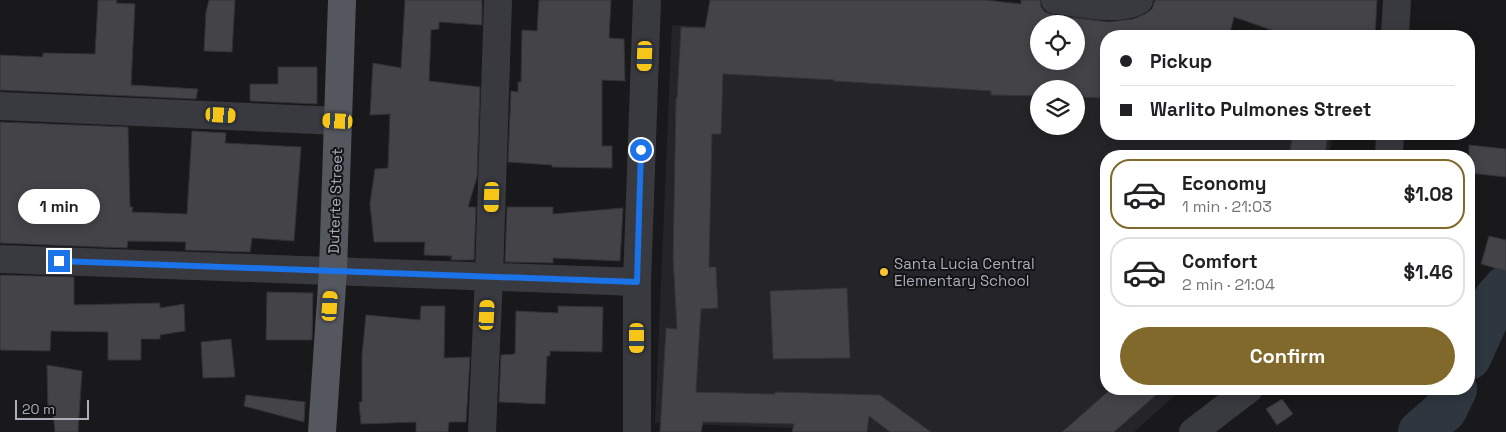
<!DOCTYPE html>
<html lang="en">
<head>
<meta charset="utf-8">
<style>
  :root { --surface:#fff; --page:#f2f2f2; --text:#202124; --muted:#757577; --line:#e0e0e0; --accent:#81692b }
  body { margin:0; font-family:"Space Grotesk",sans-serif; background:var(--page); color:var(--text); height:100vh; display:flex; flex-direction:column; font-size:19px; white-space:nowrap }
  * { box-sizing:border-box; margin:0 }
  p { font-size:16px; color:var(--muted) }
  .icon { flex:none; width:28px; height:28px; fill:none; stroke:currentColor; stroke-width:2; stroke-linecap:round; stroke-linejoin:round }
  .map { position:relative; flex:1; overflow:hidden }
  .drawer { position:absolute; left:1100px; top:150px; width:375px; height:245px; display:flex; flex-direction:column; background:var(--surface); border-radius:20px; box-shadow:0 2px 12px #0003 }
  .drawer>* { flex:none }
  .guide { position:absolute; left:1100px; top:30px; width:375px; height:110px; border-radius:20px; box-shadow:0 2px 12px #0003; display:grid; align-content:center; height:110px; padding:0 20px; background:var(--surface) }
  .buttons { position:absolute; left:1030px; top:15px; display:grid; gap:10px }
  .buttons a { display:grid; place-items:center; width:55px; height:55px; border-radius:50%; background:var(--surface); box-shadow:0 2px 12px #0003; font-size:25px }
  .scale { position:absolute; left:15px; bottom:12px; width:74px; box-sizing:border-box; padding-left:5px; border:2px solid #aaaebb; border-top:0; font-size:14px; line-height:18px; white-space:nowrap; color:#aaaebb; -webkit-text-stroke:4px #141316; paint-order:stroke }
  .end { position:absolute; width:22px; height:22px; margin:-11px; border:6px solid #1a73e8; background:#fff; box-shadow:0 0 0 2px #fff }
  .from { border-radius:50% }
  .bubble { position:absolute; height:35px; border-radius:18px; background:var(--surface); box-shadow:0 2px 12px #0003; font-size:16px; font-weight:700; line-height:35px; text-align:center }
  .car { position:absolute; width:15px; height:30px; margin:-15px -8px; border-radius:6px; box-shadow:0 0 4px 1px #0007; background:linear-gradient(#f5c518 24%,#345 0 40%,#f5c518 0 76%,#345 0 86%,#f5c518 0) }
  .guide b { display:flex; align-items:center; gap:18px; height:48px; font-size:19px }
  .guide b+b { border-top:1px solid var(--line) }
  .guide i { width:12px; height:12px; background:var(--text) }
  ul { padding:9px 0 0; list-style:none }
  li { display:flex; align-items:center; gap:15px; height:70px; margin:0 10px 8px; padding:0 10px; border:2px solid var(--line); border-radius:20px }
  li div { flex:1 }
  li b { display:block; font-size:19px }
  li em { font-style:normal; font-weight:700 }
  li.active { border-color:var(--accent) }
  li>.icon { width:45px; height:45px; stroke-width:1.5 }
  .cta { display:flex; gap:10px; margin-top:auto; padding:10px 20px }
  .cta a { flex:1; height:58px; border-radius:30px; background:var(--accent); color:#fff; font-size:20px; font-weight:700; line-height:58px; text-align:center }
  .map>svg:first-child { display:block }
  .built { fill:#252428; fill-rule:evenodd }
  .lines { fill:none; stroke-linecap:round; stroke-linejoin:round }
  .river { stroke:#2e3740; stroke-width:44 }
  .building { fill:#434348; stroke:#333237; fill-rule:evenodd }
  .minor { stroke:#393a40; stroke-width:28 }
  .major { stroke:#55575f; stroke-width:28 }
  .route { stroke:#1a73e8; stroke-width:6 }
  .poi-dot { fill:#f8c233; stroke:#141316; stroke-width:2 }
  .labels { text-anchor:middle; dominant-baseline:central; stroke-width:4; stroke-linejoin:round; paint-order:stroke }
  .street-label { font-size:15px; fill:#aaaebb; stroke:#141316 }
  .poi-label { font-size:15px; fill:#aaaebb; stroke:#141316; text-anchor:start }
</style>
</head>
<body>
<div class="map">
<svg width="1506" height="432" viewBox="0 0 1506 432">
  <rect width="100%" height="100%" fill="#19191b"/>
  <!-- built -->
  <path class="built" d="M672,25l367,16v20h37v-18l30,2v89h227l-4,22h-223v233h76l-48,43h-264l-2,-1 -213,-8zM1039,89h37v37h-37z"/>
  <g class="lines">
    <!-- river -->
    <g class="river">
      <polyline points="1469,358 1496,298 1506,287"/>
      <polyline points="1420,432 1445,410 1455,389"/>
    </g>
  </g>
  <!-- building -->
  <g class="building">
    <polygon points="98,0 117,0 116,3 135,4 131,85 198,89 196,99 0,90 0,55 43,57 43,53 95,54"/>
    <polygon points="209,0 235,0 232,52 204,51 206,12"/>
    <polygon points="405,0 482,0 482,25 439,22 439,29 431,30 429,81 480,87 477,177 468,207 476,207 474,260 451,260 452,256 424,255 425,242 374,242 370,204 375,169 388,168 390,114 370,115 373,63 401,68"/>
    <polygon points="539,0 611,0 609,38 624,39 625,81 602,80 602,146 612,146 612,168 552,167 552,165 508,162 511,91 518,92 518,82 521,82 522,30 537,31"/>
    <path d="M710,0h275l36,4v-4h19l1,7 4,5 8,3 56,7 24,-3 12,-5 7,-5 3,-9h222l-2,36h-99l1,-4 -43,-15 -5,19h-123v62l-30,-1v-8h-37v7l-48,-1v-4l-157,-10v-1l-111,-6 -2,60h-9l-3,133h7l2,41 -17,1 -5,83 79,2v-2l105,3 51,37h-41l-21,-16 -2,16h-75l2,-8 -91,-2 -2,10h-41l6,-104 11,1 -4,-72 3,-159h1l4,-71 24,1zM1039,24h37v37h-37z"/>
    <polygon points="278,67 317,67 317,104 250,101 250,84 278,84"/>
    <polygon points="0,122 128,127 130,207 133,207 132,212 187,214 192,131 226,133 225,143 301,147 294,241 252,238 250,252 185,250 186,242 128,241 127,248 0,243"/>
    <polygon points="1293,134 1328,134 1325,156 1289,156"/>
    <polygon points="1469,145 1506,149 1506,177 1469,173"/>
    <polygon points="507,207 553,207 553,214 623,208 620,261 553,258 553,263 505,262"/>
    <polygon points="1489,236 1506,240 1506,271 1481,264"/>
    <polygon points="0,275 74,277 74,305 160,303 160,308 184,304 185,331 160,335 160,339 141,339 141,360 108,360 108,332 51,331 50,351 0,350"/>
    <polygon points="847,288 850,358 773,359 770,291"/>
    <polygon points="267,292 313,293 312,340 266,340"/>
    <polygon points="421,306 445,306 444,358 470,357 466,422 449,422 448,432 416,432 416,422 361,424 359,402 362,402 362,355 366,315 420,320"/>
    <polygon points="558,306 603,307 602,352 550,351 550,356 547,356 545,404 499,402 501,355 515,354 516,311 558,313"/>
    <polygon points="231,339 235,377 203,378 201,342"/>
    <polygon points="47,365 82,371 78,432 55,432 53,411 48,411"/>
    <polygon points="1111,389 1163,389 1114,432 1062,432"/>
    <polygon points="246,395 305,402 304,422 244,406"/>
    <polygon points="1282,399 1293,414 1277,425 1266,409"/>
  </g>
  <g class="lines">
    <!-- minor -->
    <g class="minor">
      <path d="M1055,0c24,2 63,13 84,0"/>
      <polyline points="1395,36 1397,0"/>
      <polyline points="0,106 338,121"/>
      <polyline points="1389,156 1390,134"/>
      <polyline points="0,259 637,282"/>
      <polyline points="482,432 489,276 498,0"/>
      <polyline points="637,432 637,282 647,0"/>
      <polyline points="1193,432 1249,389"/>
    </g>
    <!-- major -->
    <polyline class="major" points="322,432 333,270 342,0"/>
  </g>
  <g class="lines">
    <!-- route -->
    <polyline class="route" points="59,261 637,282 641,150"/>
  </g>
  <!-- markers -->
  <circle class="poi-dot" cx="884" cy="272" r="5"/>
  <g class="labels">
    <!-- street labels -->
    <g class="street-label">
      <text transform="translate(335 201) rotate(-88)">Duterte Street</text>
    </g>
    <!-- poi labels -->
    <g class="poi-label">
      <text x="894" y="263">Santa Lucia Central<tspan x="894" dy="17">Elementary School</tspan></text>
    </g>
  </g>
</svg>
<div class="buttons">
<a><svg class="icon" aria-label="locate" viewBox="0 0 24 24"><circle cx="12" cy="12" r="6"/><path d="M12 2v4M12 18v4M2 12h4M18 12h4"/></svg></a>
<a><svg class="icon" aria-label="layers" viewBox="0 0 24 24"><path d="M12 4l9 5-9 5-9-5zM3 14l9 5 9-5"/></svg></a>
</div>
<div class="scale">20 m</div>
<i class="end from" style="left:641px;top:150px"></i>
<i class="end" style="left:59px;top:261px"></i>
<div class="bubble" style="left:18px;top:189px;width:82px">1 min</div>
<i class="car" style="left:645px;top:56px;rotate:182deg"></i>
<i class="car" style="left:221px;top:115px;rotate:93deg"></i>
<i class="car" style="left:338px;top:121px;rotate:273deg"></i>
<i class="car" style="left:492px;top:197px;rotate:182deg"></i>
<i class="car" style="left:330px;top:306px;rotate:4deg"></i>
<i class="car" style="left:487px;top:315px;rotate:3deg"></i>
<i class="car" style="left:637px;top:338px;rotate:180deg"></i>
<div class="guide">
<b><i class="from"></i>Pickup</b>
<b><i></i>Warlito Pulmones Street</b>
</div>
<section class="drawer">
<ul>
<li class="active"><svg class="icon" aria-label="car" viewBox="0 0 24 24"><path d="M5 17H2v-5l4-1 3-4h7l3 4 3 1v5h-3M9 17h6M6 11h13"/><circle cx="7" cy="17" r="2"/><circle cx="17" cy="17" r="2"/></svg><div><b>Economy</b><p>1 min · 21:03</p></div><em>$1.08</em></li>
<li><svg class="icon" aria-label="car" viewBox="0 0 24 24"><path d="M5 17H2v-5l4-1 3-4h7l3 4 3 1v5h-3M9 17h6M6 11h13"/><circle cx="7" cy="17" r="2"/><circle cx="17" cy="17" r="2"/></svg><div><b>Comfort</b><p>2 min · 21:04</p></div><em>$1.46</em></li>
</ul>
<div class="cta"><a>Confirm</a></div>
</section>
</div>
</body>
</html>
